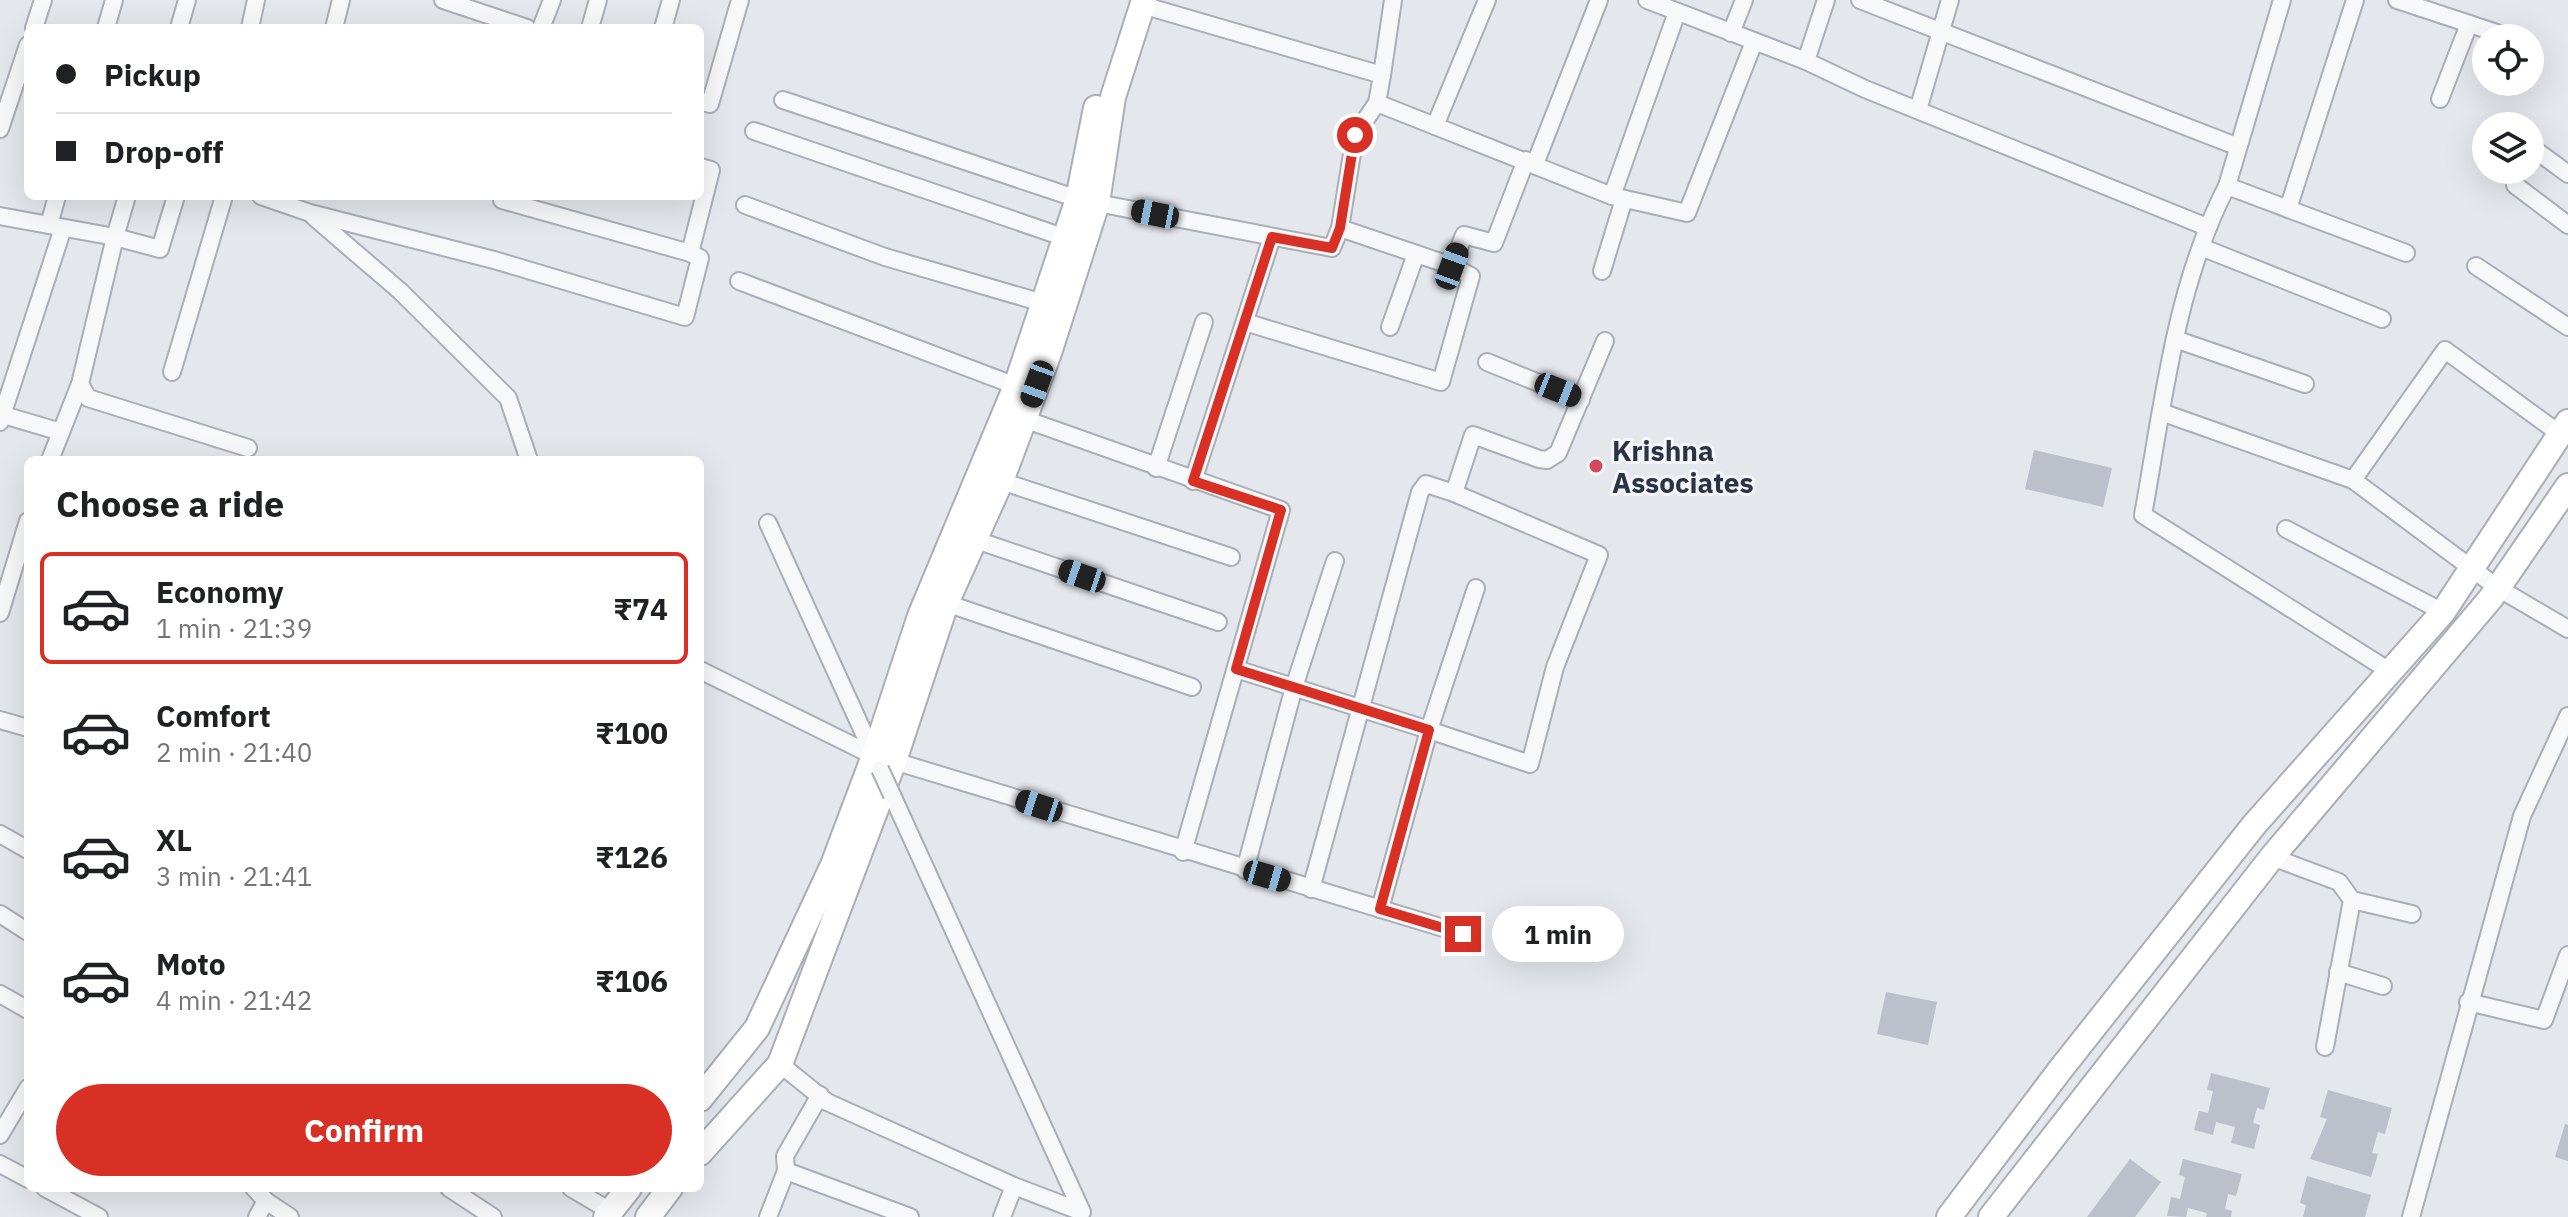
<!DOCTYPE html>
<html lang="en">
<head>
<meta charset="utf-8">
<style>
  :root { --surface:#fff; --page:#f2f2f2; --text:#202124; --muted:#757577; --line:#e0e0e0; --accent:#d93025 }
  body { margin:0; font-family:"IBM Plex Sans",sans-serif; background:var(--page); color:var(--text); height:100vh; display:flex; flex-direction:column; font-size:30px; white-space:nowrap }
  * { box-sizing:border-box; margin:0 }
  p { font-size:26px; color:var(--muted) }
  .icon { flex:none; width:44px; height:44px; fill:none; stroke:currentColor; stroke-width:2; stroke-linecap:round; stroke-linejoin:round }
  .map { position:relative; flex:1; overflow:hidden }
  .side { position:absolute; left:24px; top:456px; width:680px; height:736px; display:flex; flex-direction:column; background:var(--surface); border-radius:12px; box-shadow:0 8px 32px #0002 }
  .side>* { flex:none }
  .banner { position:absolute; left:24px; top:24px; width:680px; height:176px; border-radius:12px; box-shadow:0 8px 32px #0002; display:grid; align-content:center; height:176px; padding:0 32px; background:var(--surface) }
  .buttons { position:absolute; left:2472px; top:24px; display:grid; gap:16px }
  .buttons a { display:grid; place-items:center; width:72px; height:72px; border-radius:50%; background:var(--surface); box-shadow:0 8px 32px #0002; font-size:40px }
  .end { position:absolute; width:36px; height:36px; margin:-18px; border:10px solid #d93025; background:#fff; box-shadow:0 0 0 4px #fff }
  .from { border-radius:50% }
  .bubble { position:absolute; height:56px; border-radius:28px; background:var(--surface); box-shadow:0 8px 32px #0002; font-size:26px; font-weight:700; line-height:56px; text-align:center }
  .car { position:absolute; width:24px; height:48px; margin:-24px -12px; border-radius:10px; box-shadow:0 0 6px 2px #0007; background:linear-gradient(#222 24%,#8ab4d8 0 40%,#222 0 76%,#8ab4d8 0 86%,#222 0) }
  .banner b { display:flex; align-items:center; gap:28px; height:76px; font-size:30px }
  .banner b+b { border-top:2px solid var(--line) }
  .banner i { width:20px; height:20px; background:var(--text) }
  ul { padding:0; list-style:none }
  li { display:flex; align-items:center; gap:24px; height:112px; margin:0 16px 12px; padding:0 16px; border:4px solid transparent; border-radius:12px }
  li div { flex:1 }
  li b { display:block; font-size:30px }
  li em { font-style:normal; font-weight:700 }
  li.current { border-color:var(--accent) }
  li>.icon { width:72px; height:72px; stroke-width:1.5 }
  h2 { padding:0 32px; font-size:36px; line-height:96px }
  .button { display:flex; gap:16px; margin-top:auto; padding:16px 32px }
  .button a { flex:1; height:92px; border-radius:48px; background:var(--accent); color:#fff; font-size:32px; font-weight:700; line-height:92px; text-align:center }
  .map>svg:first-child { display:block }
  .building { fill:#bbc0ca }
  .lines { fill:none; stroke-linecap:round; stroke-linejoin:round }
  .street-casing { stroke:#a9aeb7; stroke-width:20 }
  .secondary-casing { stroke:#a9aeb7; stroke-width:28 }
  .street { stroke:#f7f8fa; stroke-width:16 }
  .secondary { stroke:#fff; stroke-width:24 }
  .street-bridge-casing { stroke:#a9aeb7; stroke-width:20; stroke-linecap:butt }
  .street-bridge { stroke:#f7f8fa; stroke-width:16 }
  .route { stroke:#d93025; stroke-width:10 }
  .poi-dot { fill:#d1495b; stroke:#f4f6f9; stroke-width:3 }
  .labels { text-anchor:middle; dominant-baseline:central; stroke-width:6; stroke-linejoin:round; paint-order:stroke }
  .poi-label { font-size:28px; font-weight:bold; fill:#2b3445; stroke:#f4f6f9; text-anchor:start }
</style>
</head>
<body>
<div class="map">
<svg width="2568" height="1217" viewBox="0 0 2568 1217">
  <rect width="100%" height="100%" fill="#e4e7ec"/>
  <!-- building -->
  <g class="building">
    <polygon points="2034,450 2112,468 2103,507 2025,489"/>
    <polygon points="1886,992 1937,1002 1928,1045 1877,1034"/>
    <polygon points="2211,1073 2270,1088 2264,1110 2257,1108 2253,1123 2260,1125 2254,1149 2231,1143 2235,1127 2216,1122 2213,1135 2194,1130 2199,1111 2208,1113 2213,1091 2207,1090"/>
    <polygon points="2328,1090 2392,1108 2385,1134 2378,1132 2372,1153 2378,1154 2371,1177 2310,1159 2327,1119 2320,1117"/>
    <polygon points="2565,1124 2568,1125 2568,1161 2555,1157"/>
    <polygon points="2130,1159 2161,1182 2135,1217 2087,1217"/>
    <polygon points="2183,1159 2242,1174 2236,1196 2228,1194 2225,1209 2232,1211 2231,1217 2206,1217 2207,1213 2188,1208 2186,1217 2167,1216 2171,1197 2180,1199 2185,1177 2179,1175"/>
    <polygon points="2307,1176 2371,1195 2365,1217 2303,1217 2306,1205 2300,1203"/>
  </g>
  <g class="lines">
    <!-- street casing -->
    <g class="street-casing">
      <g id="street">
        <polyline points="443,0 527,28"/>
        <polyline points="1487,0 1435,126 1612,196 1677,12"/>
        <polyline points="1647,0 1806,61"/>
        <polyline points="1826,0 1806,61 1865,89 2207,227"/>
        <polyline points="1860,0 2236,146"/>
        <polyline points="2282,0 2227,186 2406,253"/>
        <polyline points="2397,0 2503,35"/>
        <polyline points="1142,5 1382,75 1377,103 1435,126"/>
        <polyline points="34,28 43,0"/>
        <polyline points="106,28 114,0"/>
        <polyline points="179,28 187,0"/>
        <polyline points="250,28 256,0"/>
        <polyline points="334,28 341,0"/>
        <polyline points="541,28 552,0"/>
        <polyline points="590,28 598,0"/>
        <polyline points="663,28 671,0"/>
        <polyline points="1731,33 1744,0"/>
        <polyline points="1382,75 1393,0"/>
        <polyline points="2440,99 2469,24"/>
        <polyline points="783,100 1078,199"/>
        <polyline points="700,101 710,104 740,0"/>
        <polyline points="1918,110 1950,0"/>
        <polyline points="0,129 28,45"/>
        <polyline points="754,131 1066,238"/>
        <polyline points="2530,146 2568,174"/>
        <polyline points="1535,164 1599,0"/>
        <polyline points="2515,185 2568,225"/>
        <path d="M2227,186c-52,100 -64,219 -84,329l248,157"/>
        <polyline points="261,196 310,213 494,260 685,317 700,258 690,253"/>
        <polyline points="1612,196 1687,213 1754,42"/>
        <polyline points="502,200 690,253 711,170 700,167"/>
        <polyline points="1097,203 1332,248 1340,228 1452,266 1464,235 1494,243 1526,160"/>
        <polyline points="745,205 885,257 1043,303"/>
        <polyline points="2288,209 2355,0"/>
        <polyline points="0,216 115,237 127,196"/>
        <polyline points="314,217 400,291 508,398 529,460"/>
        <polyline points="49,225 57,196"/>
        <polyline points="1340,228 1355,135 1377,103"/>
        <polyline points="2201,247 2382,319"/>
        <polyline points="2476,266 2568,327"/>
        <polyline points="1602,271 1624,199"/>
        <polyline points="739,281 1016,386"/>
        <polyline points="1245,322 1441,382 1471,276 1452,266"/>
        <polyline points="1390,327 1416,254"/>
        <polyline points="2175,339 2305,384"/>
        <polyline points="1487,362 1581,400"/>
        <polyline points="172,372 224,196"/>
        <polyline points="80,384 88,398 248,448"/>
        <polyline points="2161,412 2353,480 2498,588 2568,629"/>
        <polyline points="0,414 61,432"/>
        <polyline points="1024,419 1281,510 1183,852"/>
        <polyline points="0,422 63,228"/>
        <polyline points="50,460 80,384 115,237 160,249 176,196"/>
        <polyline points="1156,468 1204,322"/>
        <polyline points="2353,480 2445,350 2560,434"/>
        <polyline points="1001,481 1231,557"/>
        <polyline points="1193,481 1272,237"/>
        <polyline points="1454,493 1473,435 1539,459 1547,460 1558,453 1605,341"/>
        <polyline points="768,523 876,760"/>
        <polyline points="2286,529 2443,612"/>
        <polyline points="973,539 1218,622"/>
        <polyline points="946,603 1192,687"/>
        <polyline points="0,613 28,521"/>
        <polyline points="1236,669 1429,730 1380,909"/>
        <polyline points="700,670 874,756"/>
        <polyline points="0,720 28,728"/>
        <polyline points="894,761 1463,934"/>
        <polyline points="0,834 28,850"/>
        <polyline points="2272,857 2339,882 2352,900 2325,1047"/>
        <polyline points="1245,870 1294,687 1335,561"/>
        <polyline points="1311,889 1420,492 1426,484 1454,493 1599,555 1555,667 1530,764 1429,730 1476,588"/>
        <polyline points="2352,900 2412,914"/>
        <polyline points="0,914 28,932"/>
        <polyline points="2338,972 2383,986"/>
        <polyline points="0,994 28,1010"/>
        <polyline points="2468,1002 2544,1020 2568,955"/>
        <polyline points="780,1064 827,1102 1014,1186 1082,1212 892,795"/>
        <polyline points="820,1095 785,1156 786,1171 910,1217"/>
        <polyline points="0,1135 28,1088"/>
        <polyline points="0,1164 28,1179"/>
        <polyline points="45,1188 99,1217"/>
        <polyline points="254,1188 266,1201 290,1217"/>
        <polyline points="449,1188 493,1217"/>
        <polyline points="571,1188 610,1211"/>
        <polyline points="257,1217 266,1201"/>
        <polyline points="768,1217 786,1171"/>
        <polyline points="1002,1217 1014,1186"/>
        <polyline points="2411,1217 2522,816 2568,716"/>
      </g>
    </g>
    <!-- secondary casing -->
    <g class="secondary-casing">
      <g id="secondary">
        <polyline points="700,1099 757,1028 833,865 874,756 920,616 1016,386 1078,199 1096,108"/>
        <polyline points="700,1153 780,1064 894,761 946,603 1001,481 1049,353 1097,203 1113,97 1144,0"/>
        <polyline points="606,1217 629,1188"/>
        <polyline points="648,1217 670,1188"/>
        <polyline points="1949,1217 2060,1070 2254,825 2443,612 2568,422"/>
        <polyline points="1991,1217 2272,857 2491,598 2568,486"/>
      </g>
    </g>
    <!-- street -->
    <use href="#street" class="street"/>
    <!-- secondary -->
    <use href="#secondary" class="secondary"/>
    <!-- street-bridge casing -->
    <g class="street-bridge-casing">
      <polyline id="street-bridge" points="880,769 892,795"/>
    </g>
    <!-- street-bridge -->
    <use href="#street-bridge" class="street-bridge"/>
  </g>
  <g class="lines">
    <!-- route -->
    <polyline class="route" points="1355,135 1340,228 1332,248 1272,237 1193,481 1281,510 1236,669 1429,730 1380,909 1463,934"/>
  </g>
  <!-- markers -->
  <circle class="poi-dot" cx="1596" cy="466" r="8"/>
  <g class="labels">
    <!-- poi labels -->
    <g class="poi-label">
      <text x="1612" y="450">Krishna<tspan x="1612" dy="32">Associates</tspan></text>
    </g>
  </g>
</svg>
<div class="buttons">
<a><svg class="icon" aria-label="locate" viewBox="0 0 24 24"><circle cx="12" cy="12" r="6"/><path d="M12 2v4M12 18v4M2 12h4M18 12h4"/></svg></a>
<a><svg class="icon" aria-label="layers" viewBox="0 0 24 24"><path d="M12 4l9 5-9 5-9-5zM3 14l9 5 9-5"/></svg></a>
</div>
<i class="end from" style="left:1355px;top:135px"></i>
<i class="end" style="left:1463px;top:934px"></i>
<div class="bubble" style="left:1492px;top:906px;width:132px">1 min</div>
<i class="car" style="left:1155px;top:214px;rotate:281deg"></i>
<i class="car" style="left:1452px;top:266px;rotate:20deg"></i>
<i class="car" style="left:1037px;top:384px;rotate:200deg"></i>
<i class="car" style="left:1558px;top:390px;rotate:112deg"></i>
<i class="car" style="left:1082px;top:576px;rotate:289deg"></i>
<i class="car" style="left:1039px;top:806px;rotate:288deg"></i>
<i class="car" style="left:1267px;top:876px;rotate:106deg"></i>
<div class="banner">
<b><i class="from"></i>Pickup</b>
<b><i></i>Drop-off</b>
</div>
<section class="side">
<h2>Choose a ride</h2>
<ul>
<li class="current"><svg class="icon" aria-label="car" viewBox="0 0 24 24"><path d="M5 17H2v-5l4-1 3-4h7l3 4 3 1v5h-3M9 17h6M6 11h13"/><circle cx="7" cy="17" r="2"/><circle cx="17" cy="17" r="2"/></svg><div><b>Economy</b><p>1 min · 21:39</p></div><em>₹74</em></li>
<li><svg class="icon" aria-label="car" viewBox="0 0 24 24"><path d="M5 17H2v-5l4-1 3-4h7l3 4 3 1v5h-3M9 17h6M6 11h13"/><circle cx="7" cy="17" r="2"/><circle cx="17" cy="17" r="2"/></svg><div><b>Comfort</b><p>2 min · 21:40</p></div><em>₹100</em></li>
<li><svg class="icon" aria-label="car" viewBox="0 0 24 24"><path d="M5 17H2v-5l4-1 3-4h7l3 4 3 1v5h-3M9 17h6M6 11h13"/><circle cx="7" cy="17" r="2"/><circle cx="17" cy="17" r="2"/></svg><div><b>XL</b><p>3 min · 21:41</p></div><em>₹126</em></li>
<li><svg class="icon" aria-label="car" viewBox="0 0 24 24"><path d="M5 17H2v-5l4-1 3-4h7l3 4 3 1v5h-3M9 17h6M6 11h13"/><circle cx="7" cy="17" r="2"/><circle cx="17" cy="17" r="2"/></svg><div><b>Moto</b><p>4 min · 21:42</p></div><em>₹106</em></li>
</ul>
<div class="button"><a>Confirm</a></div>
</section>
</div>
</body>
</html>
